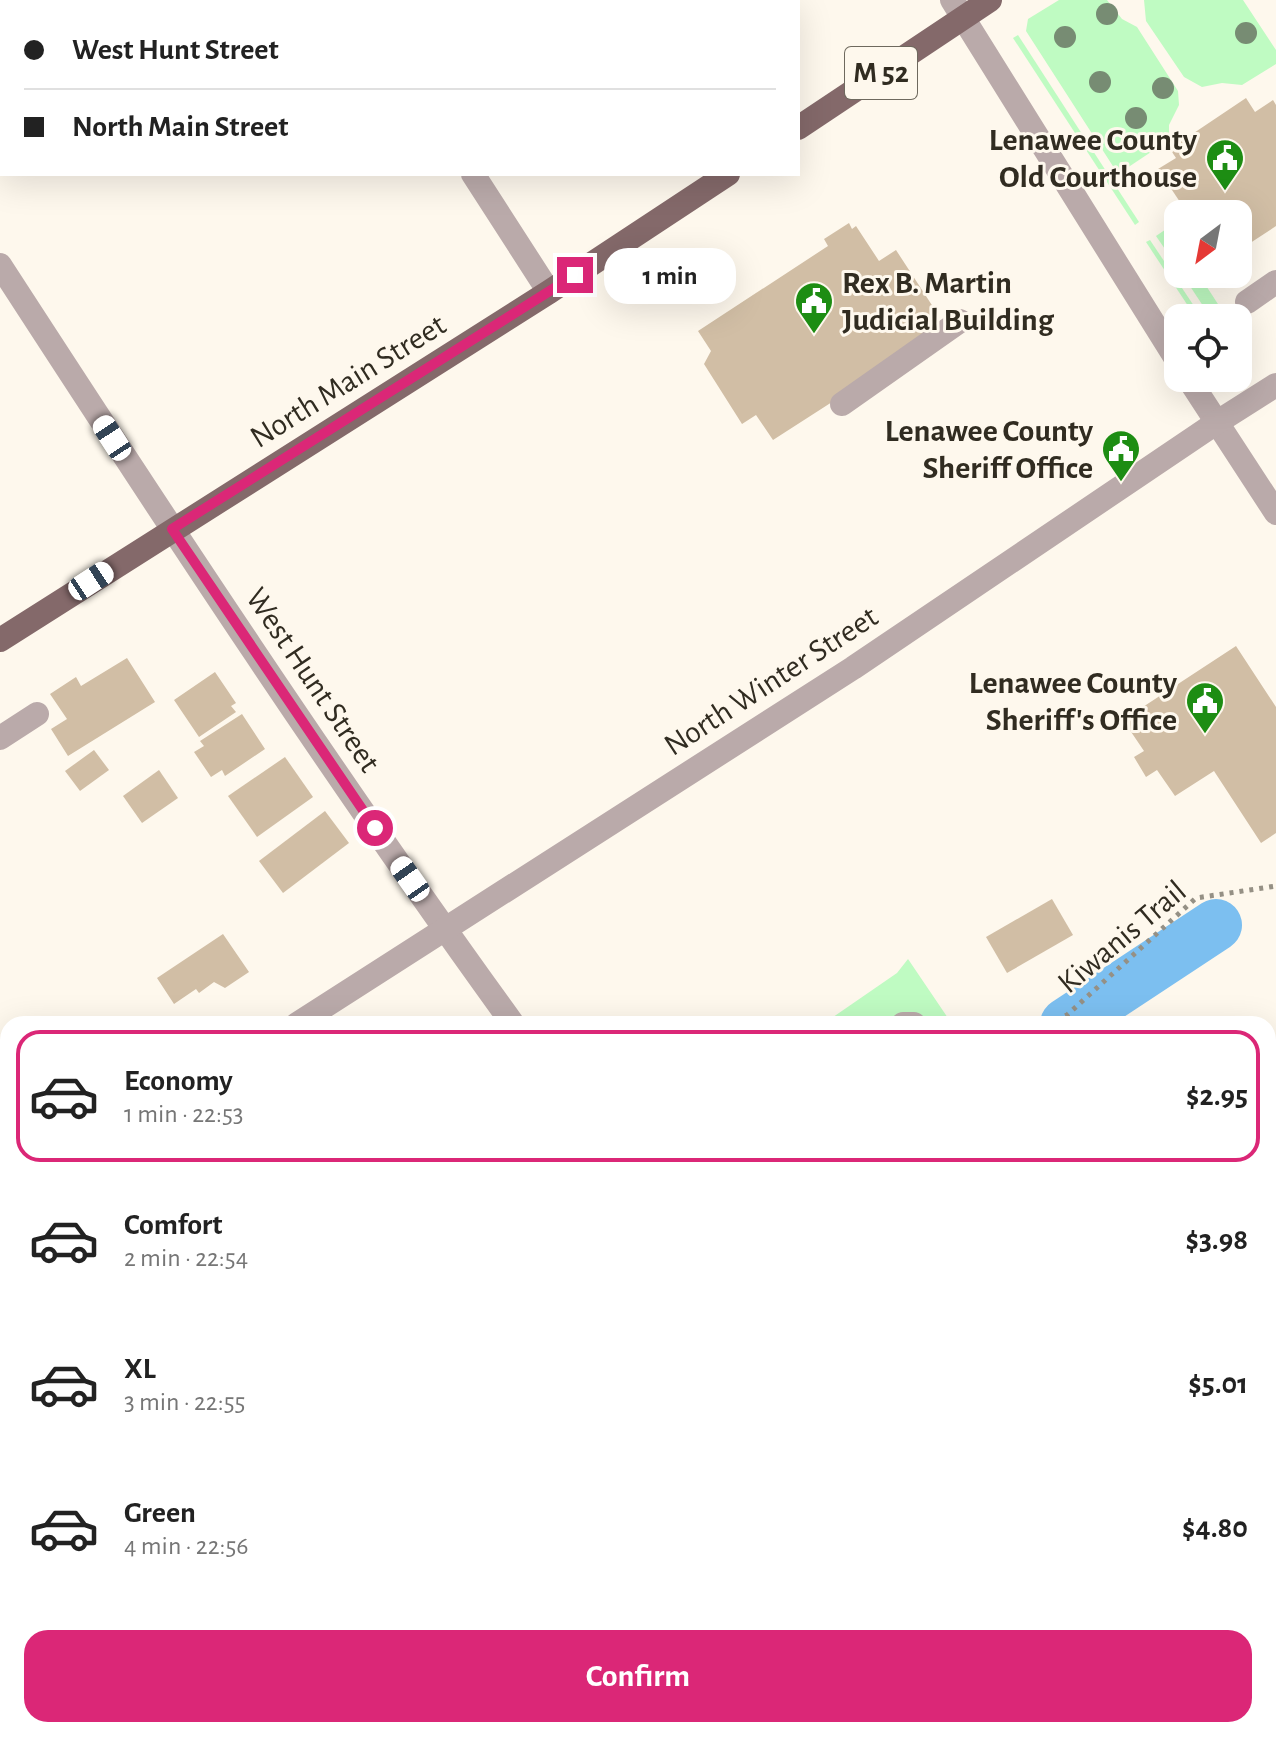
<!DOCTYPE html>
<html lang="en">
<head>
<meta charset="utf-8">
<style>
  :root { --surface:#fff; --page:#f6f6f6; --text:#222; --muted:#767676; --line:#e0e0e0; --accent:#db2777 }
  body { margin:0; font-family:"Alegreya Sans",sans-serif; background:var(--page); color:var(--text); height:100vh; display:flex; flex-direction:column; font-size:30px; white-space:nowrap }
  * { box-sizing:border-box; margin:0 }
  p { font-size:26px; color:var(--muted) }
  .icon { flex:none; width:44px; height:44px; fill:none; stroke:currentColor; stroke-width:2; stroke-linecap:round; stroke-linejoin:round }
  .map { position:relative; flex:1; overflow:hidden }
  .sheet { position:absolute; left:0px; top:1016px; width:1276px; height:722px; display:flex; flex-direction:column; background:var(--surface); border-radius:24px 24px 0 0; box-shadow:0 8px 32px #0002 }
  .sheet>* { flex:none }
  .hud { position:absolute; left:0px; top:0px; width:800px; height:176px; box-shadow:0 8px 32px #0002; display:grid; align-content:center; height:176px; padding:0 24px; background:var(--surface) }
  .needle { width:52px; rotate:212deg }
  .fabs { position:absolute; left:1164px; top:200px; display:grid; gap:16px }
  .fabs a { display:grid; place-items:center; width:88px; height:88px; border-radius:16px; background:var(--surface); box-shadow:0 8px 32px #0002; font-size:40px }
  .end { position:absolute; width:36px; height:36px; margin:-18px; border:10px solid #db2777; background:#fff; box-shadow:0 0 0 4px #fff }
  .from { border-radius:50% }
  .bubble { position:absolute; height:56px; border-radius:24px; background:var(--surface); box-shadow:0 8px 32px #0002; font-size:26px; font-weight:600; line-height:56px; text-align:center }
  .car { position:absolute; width:24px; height:48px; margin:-24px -12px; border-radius:10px; box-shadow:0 0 6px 2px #0007; background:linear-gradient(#fff 24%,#345 0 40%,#fff 0 76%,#345 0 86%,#fff 0) }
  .hud b { display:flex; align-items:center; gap:28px; height:76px; font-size:30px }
  .hud b+b { border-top:2px solid var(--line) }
  .hud i { width:20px; height:20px; background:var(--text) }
  ul { padding:14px 0 0; list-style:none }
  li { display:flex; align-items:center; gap:24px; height:132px; margin:0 16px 12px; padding:0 8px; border:4px solid transparent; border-radius:24px }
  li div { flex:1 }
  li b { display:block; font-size:30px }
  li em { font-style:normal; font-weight:600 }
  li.current { border-color:var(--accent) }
  li>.icon { width:72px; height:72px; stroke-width:1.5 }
  .cta { display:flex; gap:16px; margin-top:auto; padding:16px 24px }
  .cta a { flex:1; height:92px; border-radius:24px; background:var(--accent); color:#fff; font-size:32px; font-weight:600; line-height:92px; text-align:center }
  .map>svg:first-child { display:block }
  .green { fill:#bffbc2 }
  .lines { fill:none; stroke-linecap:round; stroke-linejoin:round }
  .river { stroke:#7cbff0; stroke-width:52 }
  .building { fill:#d1bea5 }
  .path { stroke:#959085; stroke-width:5; stroke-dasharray:4 6; stroke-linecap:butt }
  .minor { stroke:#baaaaa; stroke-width:24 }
  .major { stroke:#84696a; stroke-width:24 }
  .tree { fill:#778c73 }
  .route { stroke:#db2777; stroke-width:10 }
  .labels { text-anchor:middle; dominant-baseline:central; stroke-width:6; stroke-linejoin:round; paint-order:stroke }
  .shield { fill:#fef8ed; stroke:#6e695e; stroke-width:2 }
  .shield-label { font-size:30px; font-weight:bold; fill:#312c21 }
  .poi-label { font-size:32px; font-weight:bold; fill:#312c21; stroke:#fef8ed; text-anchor:end }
  .street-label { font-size:32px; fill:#312c21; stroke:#fef8ed }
</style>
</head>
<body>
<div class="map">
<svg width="1276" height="1737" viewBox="0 0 1276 1737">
  <rect width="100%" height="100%" fill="#fef8ed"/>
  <!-- green -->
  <g class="green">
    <polygon points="1059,0 1107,0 1122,19 1137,27 1178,91 1179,105 1169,125 1169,140 1118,174 1026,31 1028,19"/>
    <polygon points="1144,0 1243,0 1276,50 1276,64 1242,85 1222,83 1202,87 1184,77 1146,21"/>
    <polygon points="1018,35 1139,222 1135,225 1013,38"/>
    <polygon points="1175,223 1178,227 1178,268 1156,236"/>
    <polygon points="1150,240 1202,318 1196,318 1146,242"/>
    <polygon points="1182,274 1209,274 1210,276 1203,281 1227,318 1211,318"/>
    <polygon points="908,959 952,1024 823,1024 897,973"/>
    <polygon points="0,1458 8,1469 8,1730 1019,1730 1026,1737 0,1737"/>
  </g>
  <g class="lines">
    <!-- river -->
    <g class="river">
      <polyline points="1066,1024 1216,925"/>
      <polyline points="545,1737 546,1730"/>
    </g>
  </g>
  <!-- building -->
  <g class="building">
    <polygon points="1246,98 1255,112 1273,100 1276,105 1276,226 1238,251 1238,214 1188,214 1158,169 1176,158 1170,149"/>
    <polygon points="849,223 852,229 856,226 879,261 896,250 939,316 922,327 930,339 773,440 756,415 742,424 704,364 711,351 698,331 828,246 824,239"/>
    <polygon points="1236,646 1276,707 1276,833 1261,843 1214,771 1175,796 1157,770 1146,777 1134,757 1144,751 1123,720"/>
    <polygon points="127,658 155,702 68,756 51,729 67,719 50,694 76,677 81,686"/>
    <polygon points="215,672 236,703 231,706 236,712 199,737 174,700"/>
    <polygon points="242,714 265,749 225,776 222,770 211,777 194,752 204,746 200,741"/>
    <polygon points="94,750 109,770 80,791 65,771"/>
    <polygon points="285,757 313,797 257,837 228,796"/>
    <polygon points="159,770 178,798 142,823 123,796"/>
    <polygon points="325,811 349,843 283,893 259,861"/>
    <polygon points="1052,899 1073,935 1007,973 986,937"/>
    <polygon points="223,934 249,972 225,988 214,982 199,993 196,989 174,1004 157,978"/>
    <polygon points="8,1169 8,1426 0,1414 0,1175"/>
  </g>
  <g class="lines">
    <!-- path -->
    <g class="path">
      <polyline points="1047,1024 1067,1015 1196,898 1276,886"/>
      <polyline points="39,1737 40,1730"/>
    </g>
    <!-- minor -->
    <g class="minor">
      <polyline points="360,0 361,2"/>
      <polyline points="952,0 1178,362"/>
      <polyline points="473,174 549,292"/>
      <path d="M0,265c166,256 334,512 513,759"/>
      <polyline points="1247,302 1276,282"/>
      <polyline points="1188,378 1276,513"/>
      <polyline points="842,404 960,321"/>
      <polyline points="0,738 37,714"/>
      <polyline points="297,1024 853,668 1216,423 1276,385"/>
      <polyline points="903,1024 914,1024"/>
    </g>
    <!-- major -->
    <g class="major">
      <polyline points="798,128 990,0"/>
      <polyline points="0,640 549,292 728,174"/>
    </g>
  </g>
  <!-- trees -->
  <g class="tree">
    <circle cx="1107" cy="14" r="11"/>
    <circle cx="1246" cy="33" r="11"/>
    <circle cx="1065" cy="37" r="11"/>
    <circle cx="1100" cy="82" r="11"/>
    <circle cx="1163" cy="88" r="11"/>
    <circle cx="1136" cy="118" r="11"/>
  </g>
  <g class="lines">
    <!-- route -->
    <polyline class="route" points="375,828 172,529 575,275"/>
  </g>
  <!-- icons -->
  <defs>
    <g id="civic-pin" transform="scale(2)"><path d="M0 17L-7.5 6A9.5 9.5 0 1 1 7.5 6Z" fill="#1d8d13" stroke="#fef8ed"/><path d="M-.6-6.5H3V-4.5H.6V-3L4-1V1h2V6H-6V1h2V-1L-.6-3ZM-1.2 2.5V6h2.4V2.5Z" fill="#fff"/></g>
  </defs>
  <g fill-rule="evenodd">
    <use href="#civic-pin" x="1225" y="158"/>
    <use href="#civic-pin" x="814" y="301"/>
    <use href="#civic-pin" x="1121" y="449"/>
    <use href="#civic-pin" x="1205" y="701"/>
  </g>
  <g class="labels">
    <!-- shield labels -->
    <rect class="shield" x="845" y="47" width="72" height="52" rx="6"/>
    <g class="shield-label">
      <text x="881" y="73">M 52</text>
    </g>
    <!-- poi labels -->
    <g class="poi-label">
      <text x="1197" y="140">Lenawee County<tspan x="1197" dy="37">Old Courthouse</tspan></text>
      <text x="842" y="283" text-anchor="start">Rex B. Martin<tspan x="842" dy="37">Judicial Building</tspan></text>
      <text x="1093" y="431">Lenawee County<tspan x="1093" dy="37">Sheriff Office</tspan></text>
      <text x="1177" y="683">Lenawee County<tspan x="1177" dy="37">Sheriff's Office</tspan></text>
    </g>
    <!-- street labels -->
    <g class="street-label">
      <text transform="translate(348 381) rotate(-32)">North Main Street</text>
      <text transform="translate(313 680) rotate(56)">West Hunt Street</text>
      <text transform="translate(771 681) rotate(-33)">North Winter Street</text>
      <text transform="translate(1122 937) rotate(-40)">Kiwanis Trail</text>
    </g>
  </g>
</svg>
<div class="fabs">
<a><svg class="needle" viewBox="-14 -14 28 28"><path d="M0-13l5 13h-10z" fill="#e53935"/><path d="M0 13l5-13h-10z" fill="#767676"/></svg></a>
<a><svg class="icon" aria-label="locate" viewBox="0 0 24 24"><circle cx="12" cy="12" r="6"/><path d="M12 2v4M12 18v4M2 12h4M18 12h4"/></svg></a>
</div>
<i class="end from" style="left:375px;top:828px"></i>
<i class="end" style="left:575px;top:275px"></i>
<div class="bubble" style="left:604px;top:248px;width:132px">1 min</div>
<i class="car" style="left:112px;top:438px;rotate:327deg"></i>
<i class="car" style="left:91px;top:581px;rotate:57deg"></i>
<i class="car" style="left:410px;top:879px;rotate:325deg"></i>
<div class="hud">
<b><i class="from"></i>West Hunt Street</b>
<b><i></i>North Main Street</b>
</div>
<section class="sheet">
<ul>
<li class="current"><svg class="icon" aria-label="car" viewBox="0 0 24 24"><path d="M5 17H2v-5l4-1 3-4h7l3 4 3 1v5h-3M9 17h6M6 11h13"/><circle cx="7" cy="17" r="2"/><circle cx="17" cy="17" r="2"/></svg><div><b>Economy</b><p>1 min · 22:53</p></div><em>$2.95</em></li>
<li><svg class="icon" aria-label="car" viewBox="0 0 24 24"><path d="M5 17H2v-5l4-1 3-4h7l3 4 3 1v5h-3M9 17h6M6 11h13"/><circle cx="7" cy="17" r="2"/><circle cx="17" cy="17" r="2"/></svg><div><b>Comfort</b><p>2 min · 22:54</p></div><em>$3.98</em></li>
<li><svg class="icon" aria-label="car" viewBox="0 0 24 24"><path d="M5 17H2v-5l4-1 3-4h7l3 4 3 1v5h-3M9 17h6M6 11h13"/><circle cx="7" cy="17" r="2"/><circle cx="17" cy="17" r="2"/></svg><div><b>XL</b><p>3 min · 22:55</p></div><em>$5.01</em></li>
<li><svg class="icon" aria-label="car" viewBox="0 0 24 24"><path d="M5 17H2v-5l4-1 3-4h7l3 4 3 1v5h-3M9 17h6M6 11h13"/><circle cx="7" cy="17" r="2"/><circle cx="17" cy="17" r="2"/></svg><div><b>Green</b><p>4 min · 22:56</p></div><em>$4.80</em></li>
</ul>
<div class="cta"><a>Confirm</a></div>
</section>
</div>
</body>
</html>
